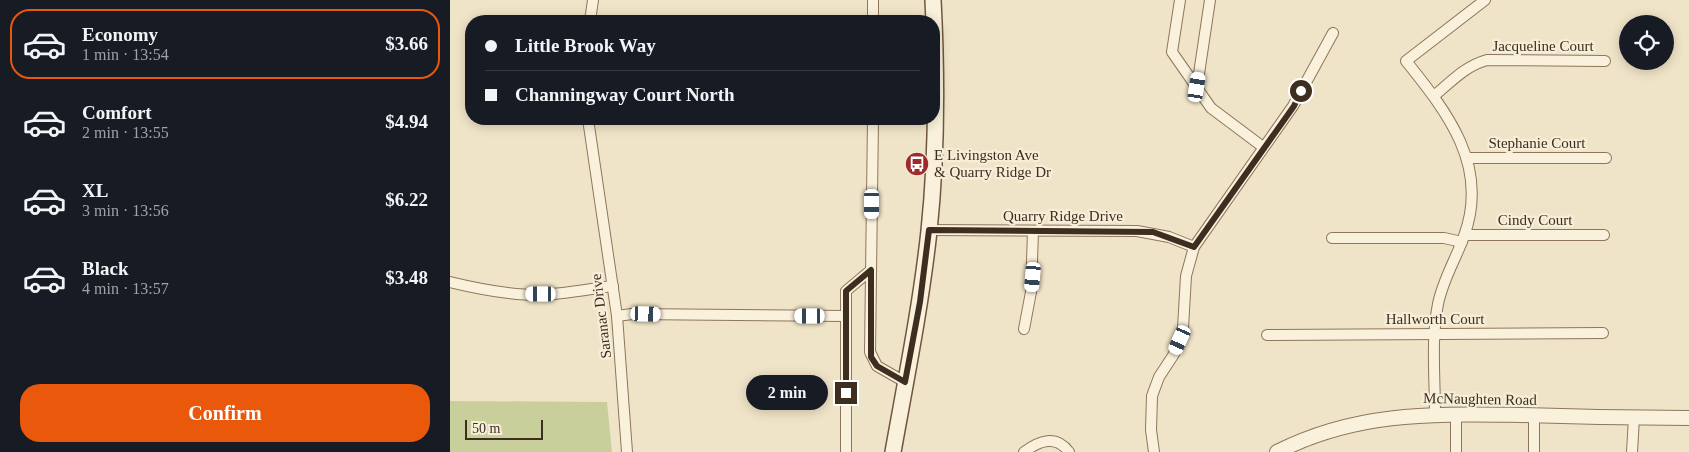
<!DOCTYPE html>
<html lang="en">
<head>
<meta charset="utf-8">
<style>
  :root { --surface:#171b24; --page:#242831; --text:#f1f3f6; --muted:#9ea1a6; --line:#363941; --accent:#ea580c }
  body { margin:0; font-family:Georgia,serif; background:var(--page); color:var(--text); height:100vh; display:flex; flex-direction:column; font-size:19px; white-space:nowrap }
  * { box-sizing:border-box; margin:0 }
  p { font-size:16px; color:var(--muted) }
  .icon { flex:none; width:28px; height:28px; fill:none; stroke:currentColor; stroke-width:2; stroke-linecap:round; stroke-linejoin:round }
  .map { position:relative; flex:1; overflow:hidden }
  .side { display:flex; flex-direction:column; background:var(--surface); width:450px }
  .side>* { flex:none }
  .banner { position:absolute; left:15px; top:15px; width:475px; height:110px; border-radius:20px; box-shadow:0 2px 12px #0003; display:grid; align-content:center; height:110px; padding:0 20px; background:var(--surface) }
  .buttons { position:absolute; left:1169px; top:15px; display:grid; gap:10px }
  .buttons a { display:grid; place-items:center; width:55px; height:55px; border-radius:50%; background:var(--surface); box-shadow:0 2px 12px #0003; font-size:25px }
  .scale { position:absolute; left:15px; bottom:12px; width:78px; box-sizing:border-box; padding-left:5px; border:2px solid #3d2e20; border-top:0; font-size:14px; line-height:18px; white-space:nowrap; color:#3d2e20; -webkit-text-stroke:4px #f7eed8; paint-order:stroke }
  .end { position:absolute; width:22px; height:22px; margin:-11px; border:6px solid #3d2e20; background:#fff; box-shadow:0 0 0 2px #fff }
  .from { border-radius:50% }
  .bubble { position:absolute; height:35px; border-radius:18px; background:var(--surface); box-shadow:0 2px 12px #0003; font-size:16px; font-weight:700; line-height:35px; text-align:center }
  .car { position:absolute; width:15px; height:30px; margin:-15px -8px; border-radius:6px; box-shadow:0 0 4px 1px #0007; background:linear-gradient(#fff 24%,#345 0 40%,#fff 0 76%,#345 0 86%,#fff 0) }
  .banner b { display:flex; align-items:center; gap:18px; height:48px; font-size:19px }
  .banner b+b { border-top:1px solid var(--line) }
  .banner i { width:12px; height:12px; background:var(--text) }
  ul { padding:9px 0 0; list-style:none }
  li { display:flex; align-items:center; gap:15px; height:70px; margin:0 10px 8px; padding:0 10px; border:2px solid transparent; border-radius:20px }
  li div { flex:1 }
  li b { display:block; font-size:19px }
  li em { font-style:normal; font-weight:700 }
  li.selected { border-color:var(--accent) }
  li>.icon { width:45px; height:45px; stroke-width:1.5 }
  .cta { display:flex; gap:10px; margin-top:auto; padding:10px 20px }
  .cta a { flex:1; height:58px; border-radius:20px; background:var(--accent); color:#fff; font-size:20px; font-weight:700; line-height:58px; text-align:center }
  main { display:flex; flex:1; min-height:0 }
  .map>svg:first-child { display:block }
  .green { fill:#c9cf9b }
  .lines { fill:none; stroke-linecap:round; stroke-linejoin:round }
  .minor-casing { stroke:#8d765c; stroke-width:12 }
  .tertiary-casing { stroke:#8d765c; stroke-width:16 }
  .secondary-casing { stroke:#6f573f; stroke-width:18 }
  .minor { stroke:#faf1dc; stroke-width:10 }
  .tertiary { stroke:#faf1dc; stroke-width:14 }
  .secondary { stroke:#faf1dc; stroke-width:15 }
  .route { stroke:#3d2e20; stroke-width:6 }
  .labels { text-anchor:middle; dominant-baseline:central; stroke-width:4.5; stroke-linejoin:round; paint-order:stroke }
  .street-label { font-size:15px; fill:#3d2e20; stroke:#f7eed8 }
  .poi-label { font-size:15px; fill:#3d2e20; stroke:#f7eed8; text-anchor:start }
</style>
</head>
<body>
<main>
<section class="side">
<ul>
<li class="selected"><svg class="icon" aria-label="car" viewBox="0 0 24 24"><path d="M5 17H2v-5l4-1 3-4h7l3 4 3 1v5h-3M9 17h6M6 11h13"/><circle cx="7" cy="17" r="2"/><circle cx="17" cy="17" r="2"/></svg><div><b>Economy</b><p>1 min · 13:54</p></div><em>$3.66</em></li>
<li><svg class="icon" aria-label="car" viewBox="0 0 24 24"><path d="M5 17H2v-5l4-1 3-4h7l3 4 3 1v5h-3M9 17h6M6 11h13"/><circle cx="7" cy="17" r="2"/><circle cx="17" cy="17" r="2"/></svg><div><b>Comfort</b><p>2 min · 13:55</p></div><em>$4.94</em></li>
<li><svg class="icon" aria-label="car" viewBox="0 0 24 24"><path d="M5 17H2v-5l4-1 3-4h7l3 4 3 1v5h-3M9 17h6M6 11h13"/><circle cx="7" cy="17" r="2"/><circle cx="17" cy="17" r="2"/></svg><div><b>XL</b><p>3 min · 13:56</p></div><em>$6.22</em></li>
<li><svg class="icon" aria-label="car" viewBox="0 0 24 24"><path d="M5 17H2v-5l4-1 3-4h7l3 4 3 1v5h-3M9 17h6M6 11h13"/><circle cx="7" cy="17" r="2"/><circle cx="17" cy="17" r="2"/></svg><div><b>Black</b><p>4 min · 13:57</p></div><em>$3.48</em></li>
</ul>
<div class="cta"><a>Confirm</a></div>
</section>
<div class="map">
<svg width="1239" height="452" viewBox="0 0 1239 452">
  <rect width="100%" height="100%" fill="#f0e4c8"/>
  <!-- green -->
  <polygon class="green" points="0,401 157,402 162,452 0,452"/>
  <g class="lines">
    <!-- minor casing -->
    <g class="minor-casing">
      <g id="minor">
        <polyline points="730,0 722,52 761,108 813,147"/>
        <polyline points="140,21 143,0"/>
        <polyline points="423,21 423,0"/>
        <polyline points="747,87 760,0"/>
        <path d="M984,96c17,-14 31,-30 53,-36l118,1"/>
        <polyline points="138,119 167,316 177,452"/>
        <polyline points="423,119 420,352 427,366 455,382"/>
        <polyline points="1017,158 1156,158"/>
        <polyline points="479,230 687,231 719,237 744,247"/>
        <polyline points="1015,235 1154,235"/>
        <polyline points="882,238 994,238 1012,242"/>
        <path d="M0,282c29,7 59,13 89,13 25,-1 50,-6 74,-9"/>
        <polyline points="167,316 182,314 396,316"/>
        <polyline points="574,329 581,292 583,231"/>
        <polyline points="817,335 1153,333"/>
        <path d="M985,414c0,-36 -4,-75 3,-110 5,-25 18,-45 26,-68 26,-70 -17,-124 -58,-175l79,-61"/>
        <polyline points="396,452 396,291 421,270"/>
        <path d="M574,452c15,-11 32,-18 45,0"/>
        <polyline points="704,452 701,430 702,396 709,377 724,354 733,328 736,276 744,247 843,106 883,33"/>
        <polyline points="1006,452 1006,414"/>
        <polyline points="1084,452 1084,416"/>
        <polyline points="1182,452 1184,418"/>
      </g>
    </g>
    <!-- tertiary casing -->
    <g class="tertiary-casing">
      <path id="tertiary" d="M827,452c81,-41 157,-38 245,-37 56,2 111,3 167,3"/>
    </g>
    <!-- secondary casing -->
    <g class="secondary-casing">
      <path id="secondary" d="M443,452c13,-73 28,-147 36,-221 8,-76 8,-154 4,-231"/>
    </g>
    <!-- minor -->
    <use href="#minor" class="minor"/>
    <!-- tertiary -->
    <use href="#tertiary" class="tertiary"/>
    <!-- secondary -->
    <use href="#secondary" class="secondary"/>
  </g>
  <g class="lines">
    <!-- route -->
    <polyline class="route" points="396,393 396,291 421,270 421,357 427,366 455,382 470,302 479,230 703,232 744,247 844,106 851,91"/>
  </g>
  <!-- icons -->
  <defs>
    <g id="bus-disc" transform="scale(1.25)"><circle r="9.5" fill="#9e2a2b" stroke="#f7eed8"/><path d="M-5-6H5V4H4V6H2V4H-2V6H-4V4H-5ZM-3.5-4V0h7V-4ZM-3.5 1.2v1.5H-2V1.2ZM2 1.2v1.5H3.5V1.2Z" fill="#fff"/></g>
  </defs>
  <g fill-rule="evenodd">
    <use href="#bus-disc" x="467" y="164"/>
  </g>
  <g class="labels">
    <!-- street labels -->
    <g class="street-label">
      <text x="1093" y="46">Jacqueline Court</text>
      <text x="1087" y="143">Stephanie Court</text>
      <text x="613" y="216">Quarry Ridge Drive</text>
      <text x="1085" y="220">Cindy Court</text>
      <text transform="translate(151 316) rotate(-97)">Saranac Drive</text>
      <text x="985" y="319">Hallworth Court</text>
      <text transform="translate(1030 399) rotate(1)">McNaughten Road</text>
    </g>
    <!-- poi labels -->
    <g class="poi-label">
      <text x="484" y="155">E Livingston Ave<tspan x="484" dy="17">&amp; Quarry Ridge Dr</tspan></text>
    </g>
  </g>
</svg>
<div class="buttons">
<a><svg class="icon" aria-label="locate" viewBox="0 0 24 24"><circle cx="12" cy="12" r="6"/><path d="M12 2v4M12 18v4M2 12h4M18 12h4"/></svg></a>
</div>
<div class="scale">50 m</div>
<i class="end from" style="left:851px;top:91px"></i>
<i class="end" style="left:396px;top:393px"></i>
<div class="bubble" style="left:296px;top:375px;width:82px">2 min</div>
<i class="car" style="left:747px;top:87px;rotate:9deg"></i>
<i class="car" style="left:422px;top:204px;rotate:180deg"></i>
<i class="car" style="left:583px;top:277px;rotate:185deg"></i>
<i class="car" style="left:91px;top:294px;rotate:270deg"></i>
<i class="car" style="left:196px;top:314px;rotate:92deg"></i>
<i class="car" style="left:360px;top:316px;rotate:270deg"></i>
<i class="car" style="left:730px;top:340px;rotate:204deg"></i>
<div class="banner">
<b><i class="from"></i>Little Brook Way</b>
<b><i></i>Channingway Court North</b>
</div>
</div>
</main>
</body>
</html>
